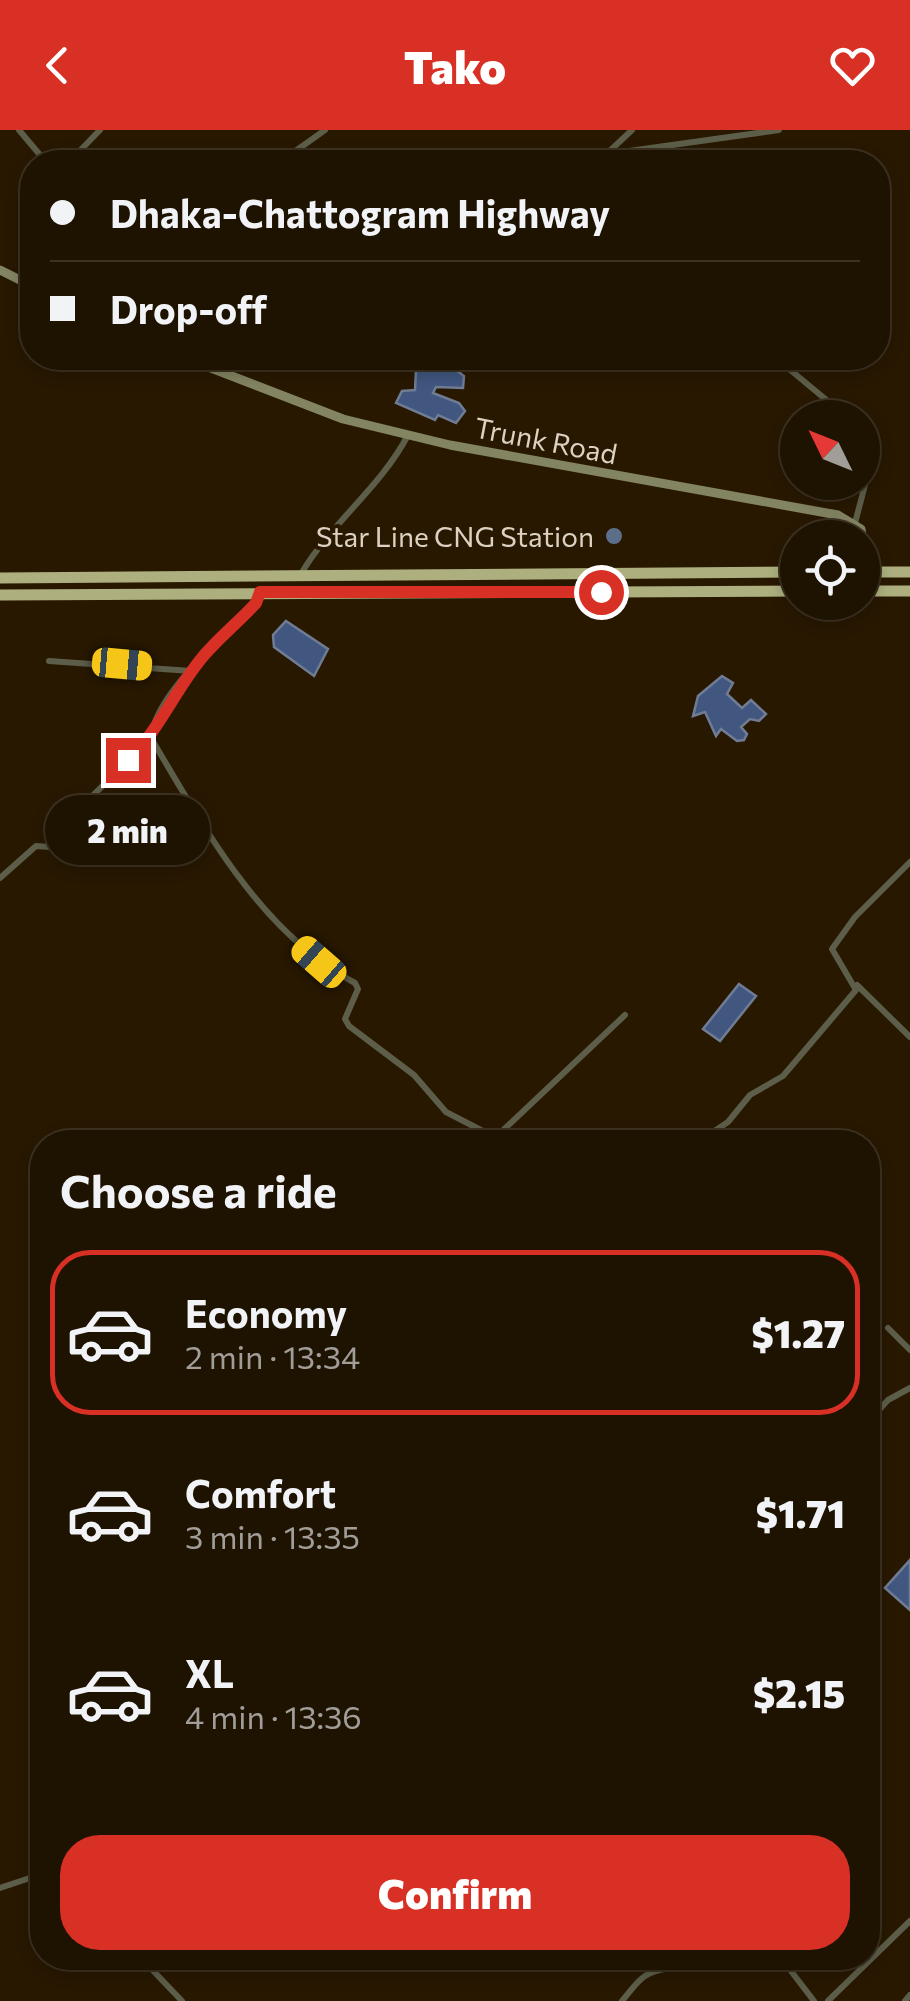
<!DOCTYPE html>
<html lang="en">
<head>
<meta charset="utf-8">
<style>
  :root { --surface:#1e1200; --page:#2b200f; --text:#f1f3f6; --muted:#a19e99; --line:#3c3222; --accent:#d93025 }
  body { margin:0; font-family:Commissioner,sans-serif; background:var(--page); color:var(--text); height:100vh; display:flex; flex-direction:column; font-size:38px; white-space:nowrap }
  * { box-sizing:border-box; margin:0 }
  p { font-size:32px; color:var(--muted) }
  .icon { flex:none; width:55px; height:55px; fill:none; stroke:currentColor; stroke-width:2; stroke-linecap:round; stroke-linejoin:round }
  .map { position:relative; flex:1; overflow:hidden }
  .sheet { position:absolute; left:30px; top:1000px; width:850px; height:840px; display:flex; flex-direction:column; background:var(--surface); border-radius:40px; box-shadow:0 5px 15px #0003,0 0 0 2px var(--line) }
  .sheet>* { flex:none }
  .guide { position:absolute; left:20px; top:20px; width:870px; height:220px; border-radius:40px; box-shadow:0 5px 15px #0003,0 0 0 2px var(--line); display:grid; align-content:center; height:220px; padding:0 30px; background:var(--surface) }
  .needle { width:65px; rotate:313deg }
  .controls { position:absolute; left:780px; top:270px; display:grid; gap:20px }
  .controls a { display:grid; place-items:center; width:100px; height:100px; border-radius:50%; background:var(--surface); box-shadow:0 5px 15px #0003,0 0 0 2px var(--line); font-size:50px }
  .end { position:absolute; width:45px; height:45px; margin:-22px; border:12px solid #d93025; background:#fff; box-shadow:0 0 0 5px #fff }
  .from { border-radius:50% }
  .bubble { position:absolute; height:70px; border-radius:35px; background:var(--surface); box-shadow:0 5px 15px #0003,0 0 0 2px var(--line); font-size:32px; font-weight:800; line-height:70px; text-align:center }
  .car { position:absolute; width:30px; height:60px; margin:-30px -15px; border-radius:12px; box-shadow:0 0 8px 2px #0007; background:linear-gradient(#f5c518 24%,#345 0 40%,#f5c518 0 76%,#345 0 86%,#f5c518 0) }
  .guide b { display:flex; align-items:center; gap:35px; height:95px; font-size:38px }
  .guide b+b { border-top:2px solid var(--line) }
  .guide i { width:25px; height:25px; background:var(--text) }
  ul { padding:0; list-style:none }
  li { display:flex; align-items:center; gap:30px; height:165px; margin:0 20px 15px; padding:0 10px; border:5px solid transparent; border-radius:40px }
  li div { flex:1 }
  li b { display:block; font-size:38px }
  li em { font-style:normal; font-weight:800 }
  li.on { border-color:var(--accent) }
  li>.icon { width:90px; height:90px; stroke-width:1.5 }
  h2 { padding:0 30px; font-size:45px; line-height:120px }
  .button { display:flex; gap:20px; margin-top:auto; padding:20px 30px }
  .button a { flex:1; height:115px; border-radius:40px; background:var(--accent); color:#fff; font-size:40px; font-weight:800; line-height:115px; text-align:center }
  header { display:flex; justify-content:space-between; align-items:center; height:130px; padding:0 30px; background:var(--accent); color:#fff; font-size:45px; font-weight:800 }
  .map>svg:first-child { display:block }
  .water { fill:#415780; stroke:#707c94; stroke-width:2.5 }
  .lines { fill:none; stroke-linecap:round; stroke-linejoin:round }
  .minor { stroke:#5d5e49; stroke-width:6 }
  .secondary { stroke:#838462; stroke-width:9 }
  .trunk { stroke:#adb07e; stroke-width:11 }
  .route { stroke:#d93025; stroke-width:12 }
  .service-dot { fill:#5c6f8a; stroke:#281800; stroke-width:4 }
  .labels { text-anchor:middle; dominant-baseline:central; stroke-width:8; stroke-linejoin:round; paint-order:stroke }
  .street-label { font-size:28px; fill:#dcd1c2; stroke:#281800 }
  .poi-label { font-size:28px; fill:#dcd1c2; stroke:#281800; text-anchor:end }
</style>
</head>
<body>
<header><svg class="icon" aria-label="back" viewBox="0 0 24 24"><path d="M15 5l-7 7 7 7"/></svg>Tako<svg class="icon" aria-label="heart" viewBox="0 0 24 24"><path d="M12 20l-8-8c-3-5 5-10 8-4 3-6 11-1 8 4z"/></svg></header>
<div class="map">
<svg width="910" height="1871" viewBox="0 0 910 1871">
  <rect width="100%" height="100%" fill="#281800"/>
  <!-- water -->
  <g class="water">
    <polygon points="430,228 440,228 464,246 463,258 436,257 433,263 459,273 465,281 456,293 438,285 435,290 396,273 402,261 415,260 416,240"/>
    <polygon points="286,491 328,519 314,546 274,517 273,505"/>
    <polygon points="722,546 733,553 727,564 742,578 751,570 766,584 759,591 750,589 741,597 747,604 744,610 737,611 721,599 716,606 705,582 693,586 698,566"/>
    <polygon points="739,854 756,866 720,911 703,899"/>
    <polygon points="910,1430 910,1480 885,1458"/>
  </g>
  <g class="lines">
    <!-- minor -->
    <g class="minor">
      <polyline points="19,0 46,32"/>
      <polyline points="622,22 779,0"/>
      <polyline points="69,32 100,0"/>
      <polyline points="280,32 325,0"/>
      <polyline points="598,32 632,0"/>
      <polyline points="776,228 848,288"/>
      <polyline points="855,393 875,317 862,299"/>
      <path d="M301,444c30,-51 80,-87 107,-139"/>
      <path d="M260,464l-4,9c-30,32 -101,90 -105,135 54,91 109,194 204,245l3,6 -13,30 4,7 65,49 32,37 58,30"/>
      <polyline points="49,531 191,541"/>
      <polyline points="0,748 36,716 50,717 61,697 151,608"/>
      <polyline points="857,855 910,907"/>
      <polyline points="497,1006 625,885"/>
      <polyline points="698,1012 728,992 750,965 783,946 856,860 832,819 855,787 910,732"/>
      <polyline points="888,1198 910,1220"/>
      <polyline points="868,1292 888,1270 910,1258"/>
      <polyline points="0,1758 42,1744"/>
      <polyline points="141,1828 182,1871"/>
      <polyline points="781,1828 814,1871"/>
      <path d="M622,1871c7,-8 14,-19 23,-25 16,-11 34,-4 54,-18"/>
      <polyline points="828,1871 910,1791"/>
      <polyline points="905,1871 910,1865"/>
    </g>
    <!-- secondary -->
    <g class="secondary">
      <polyline points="0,140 32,156"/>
      <polyline points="185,228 343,289 450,315 838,385 861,399 868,442"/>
    </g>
    <!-- trunk -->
    <g class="trunk">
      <polyline points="862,442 910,442"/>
      <polyline points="0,448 798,442"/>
      <polyline points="862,461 910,461"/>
      <polyline points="0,465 798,461"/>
    </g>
  </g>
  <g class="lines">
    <!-- route -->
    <path class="route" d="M128,630c30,-28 46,-68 73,-101 16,-20 38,-37 55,-56l4,-11h341"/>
  </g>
  <!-- markers -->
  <circle class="service-dot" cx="614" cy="406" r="10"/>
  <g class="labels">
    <!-- street labels -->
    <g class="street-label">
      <text transform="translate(546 310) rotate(11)">Trunk Road</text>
    </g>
    <!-- poi labels -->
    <g class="poi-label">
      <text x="594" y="406">Star Line CNG Station</text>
    </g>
  </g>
</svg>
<div class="controls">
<a><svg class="needle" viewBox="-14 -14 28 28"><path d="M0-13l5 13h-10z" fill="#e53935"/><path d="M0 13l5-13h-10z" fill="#a19e99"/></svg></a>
<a><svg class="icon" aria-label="locate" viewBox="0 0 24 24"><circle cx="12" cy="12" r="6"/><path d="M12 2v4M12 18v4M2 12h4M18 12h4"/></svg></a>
</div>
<i class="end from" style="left:601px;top:462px"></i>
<i class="end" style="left:128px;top:630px"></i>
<div class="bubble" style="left:45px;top:665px;width:165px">2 min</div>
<i class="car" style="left:122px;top:534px;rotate:95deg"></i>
<i class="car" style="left:319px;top:832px;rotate:311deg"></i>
<div class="guide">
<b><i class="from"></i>Dhaka-Chattogram Highway</b>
<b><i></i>Drop-off</b>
</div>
<section class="sheet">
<h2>Choose a ride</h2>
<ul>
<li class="on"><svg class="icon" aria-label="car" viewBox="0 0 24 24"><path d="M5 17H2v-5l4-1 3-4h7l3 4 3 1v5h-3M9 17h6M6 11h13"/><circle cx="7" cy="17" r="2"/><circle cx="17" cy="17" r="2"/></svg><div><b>Economy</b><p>2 min · 13:34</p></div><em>$1.27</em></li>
<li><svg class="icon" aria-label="car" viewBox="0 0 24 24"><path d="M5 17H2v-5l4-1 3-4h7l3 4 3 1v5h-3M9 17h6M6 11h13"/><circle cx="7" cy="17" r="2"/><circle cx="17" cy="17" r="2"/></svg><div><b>Comfort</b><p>3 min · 13:35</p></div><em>$1.71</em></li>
<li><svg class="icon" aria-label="car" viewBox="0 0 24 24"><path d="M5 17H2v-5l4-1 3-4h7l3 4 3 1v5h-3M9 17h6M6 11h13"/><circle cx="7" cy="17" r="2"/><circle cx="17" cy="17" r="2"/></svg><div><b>XL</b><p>4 min · 13:36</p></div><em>$2.15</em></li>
</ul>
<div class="button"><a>Confirm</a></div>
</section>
</div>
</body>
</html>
